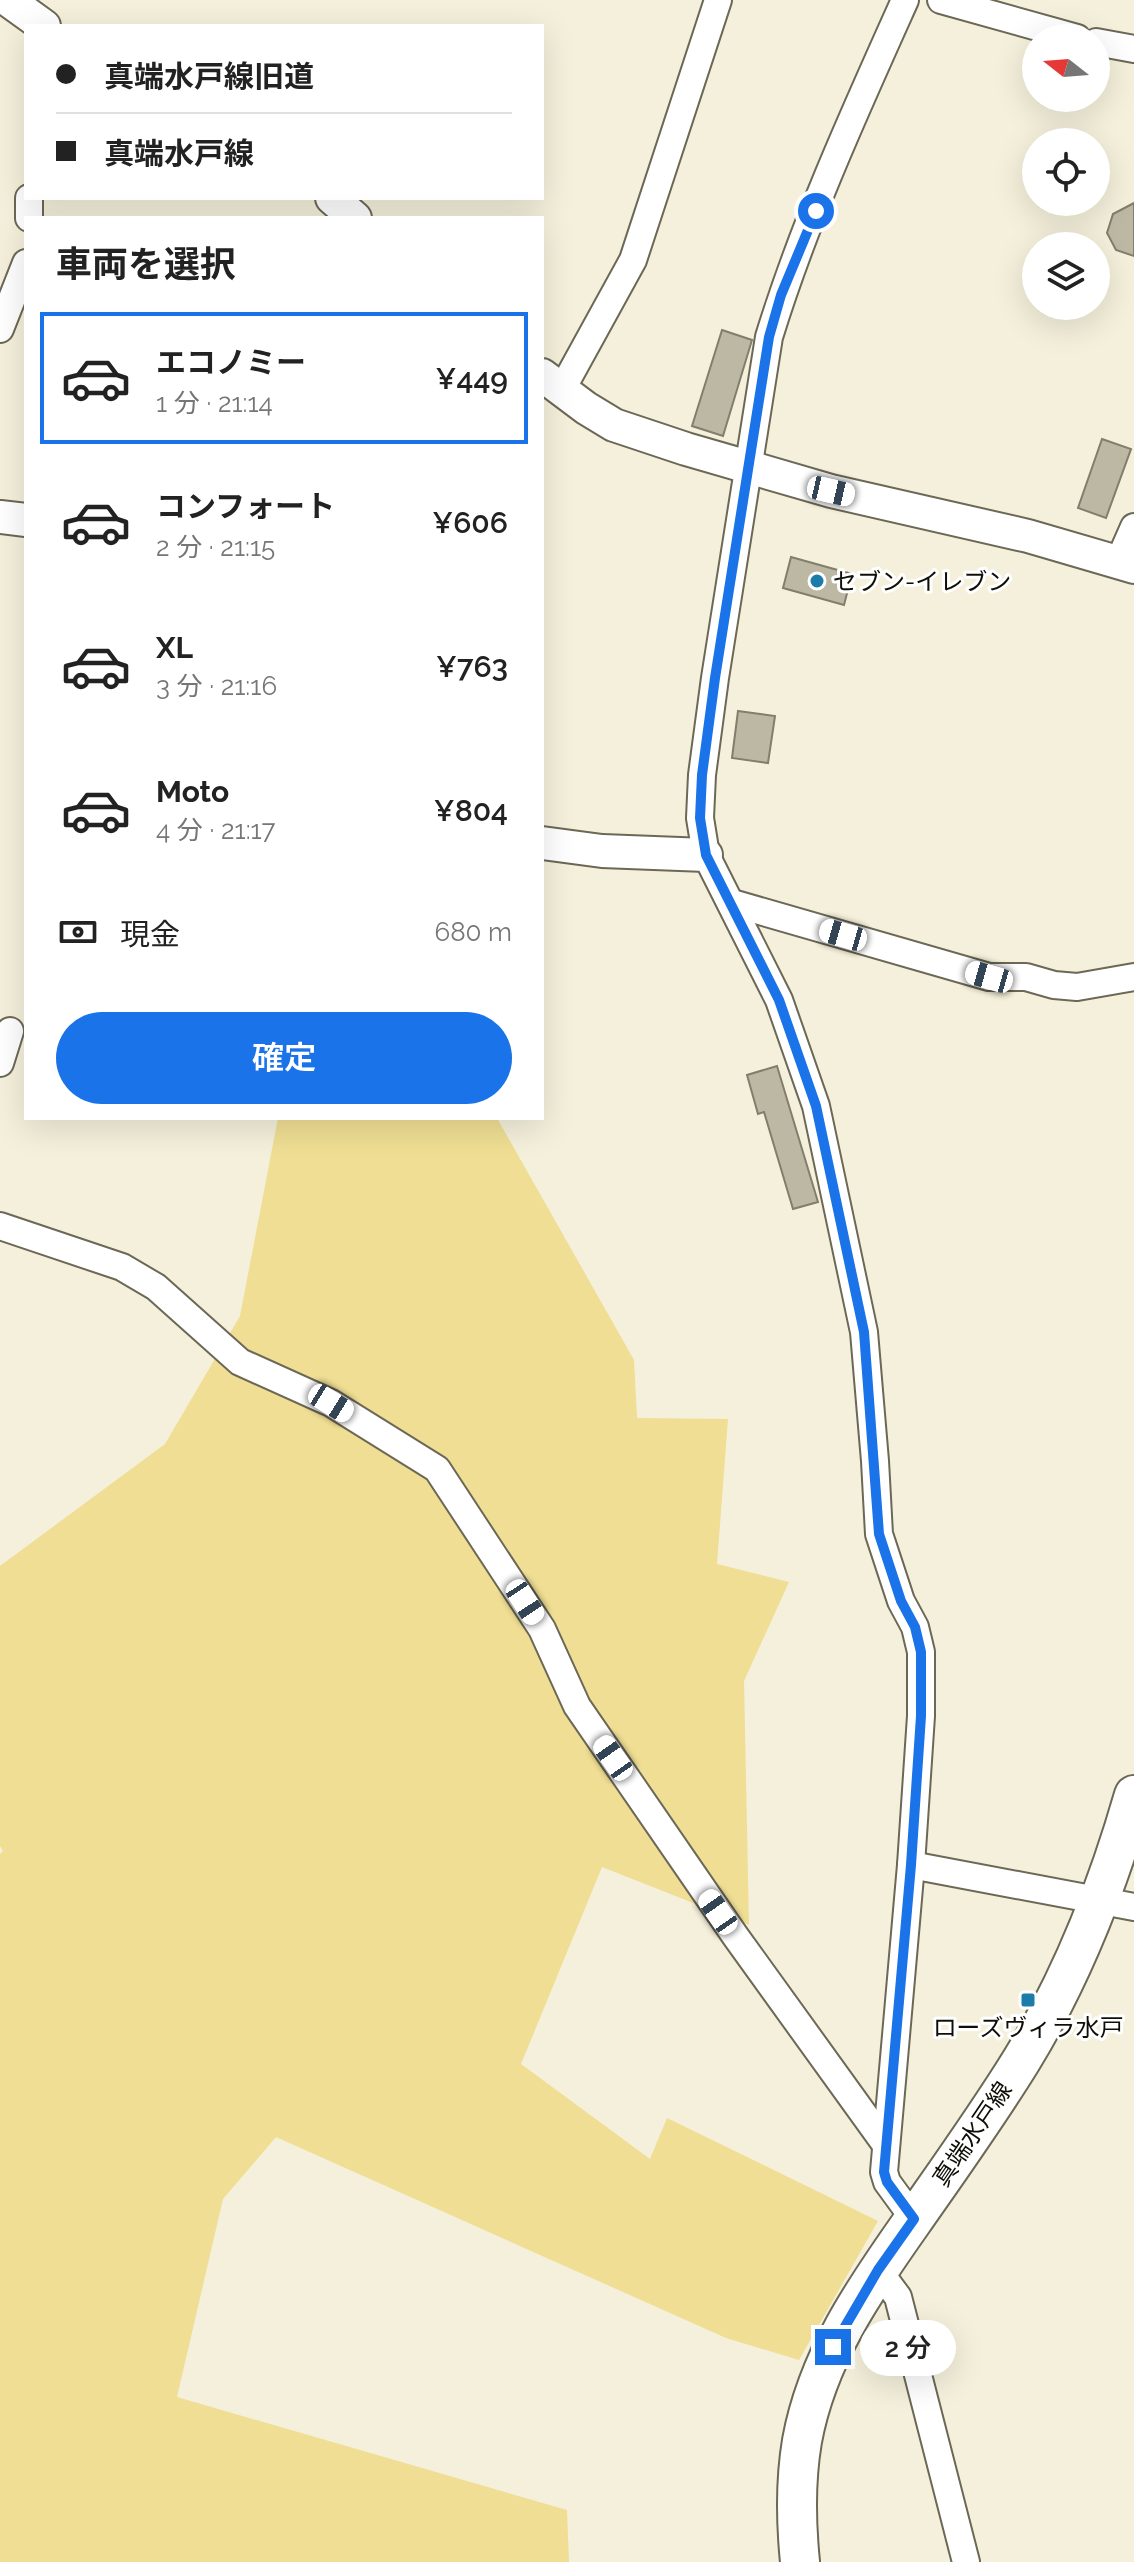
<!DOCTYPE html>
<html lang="ja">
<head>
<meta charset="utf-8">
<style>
  :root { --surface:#fff; --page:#f6f6f6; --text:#222; --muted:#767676; --line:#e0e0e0; --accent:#1a73e8 }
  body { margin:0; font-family:Raleway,"Noto Sans JP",sans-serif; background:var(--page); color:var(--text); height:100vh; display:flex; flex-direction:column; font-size:30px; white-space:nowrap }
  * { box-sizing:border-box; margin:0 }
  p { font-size:26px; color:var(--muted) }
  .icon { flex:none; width:44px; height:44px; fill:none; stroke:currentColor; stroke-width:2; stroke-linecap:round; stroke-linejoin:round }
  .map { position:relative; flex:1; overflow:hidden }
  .sheet { position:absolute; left:24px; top:216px; width:520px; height:904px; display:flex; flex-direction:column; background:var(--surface); border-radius:0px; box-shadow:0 8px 32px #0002 }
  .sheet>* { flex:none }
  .top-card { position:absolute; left:24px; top:24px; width:520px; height:176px; border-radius:0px; box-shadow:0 8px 32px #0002; display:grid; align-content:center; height:176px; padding:0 32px; background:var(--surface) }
  .needle { width:52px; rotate:287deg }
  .tools { position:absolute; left:1022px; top:24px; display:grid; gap:16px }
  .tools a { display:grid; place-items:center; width:88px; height:88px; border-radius:50%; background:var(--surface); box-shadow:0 8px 32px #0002; font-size:40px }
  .end { position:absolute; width:36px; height:36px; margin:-18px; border:10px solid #1a73e8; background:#fff; box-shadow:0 0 0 4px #fff }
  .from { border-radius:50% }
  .bubble { position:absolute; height:56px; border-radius:28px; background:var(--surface); box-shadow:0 8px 32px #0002; font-size:26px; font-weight:600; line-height:56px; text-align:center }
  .car { position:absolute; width:24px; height:48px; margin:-24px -12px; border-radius:10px; box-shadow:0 0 6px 2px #0007; background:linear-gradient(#fff 24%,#345 0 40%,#fff 0 76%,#345 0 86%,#fff 0) }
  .top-card b { display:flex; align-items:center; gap:28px; height:76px; font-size:30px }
  .top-card b+b { border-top:2px solid var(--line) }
  .top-card i { width:20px; height:20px; background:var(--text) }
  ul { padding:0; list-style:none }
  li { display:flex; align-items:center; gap:24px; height:132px; margin:0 16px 12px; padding:0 16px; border:4px solid transparent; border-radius:0px }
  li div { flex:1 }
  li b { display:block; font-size:30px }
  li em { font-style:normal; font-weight:600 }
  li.active { border-color:var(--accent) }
  li>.icon { width:72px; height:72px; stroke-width:1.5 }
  h2 { padding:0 32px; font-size:36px; line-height:96px }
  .pay { display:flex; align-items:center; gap:20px; height:88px; padding:0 32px; font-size:30px }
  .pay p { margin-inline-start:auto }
  .button { display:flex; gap:16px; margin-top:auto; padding:16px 32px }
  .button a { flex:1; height:92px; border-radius:48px; background:var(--accent); color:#fff; font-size:32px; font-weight:600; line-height:92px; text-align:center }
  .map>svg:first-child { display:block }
  .green { fill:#efde93 }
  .building { fill:#bcb8a4; stroke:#827e6b; stroke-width:2 }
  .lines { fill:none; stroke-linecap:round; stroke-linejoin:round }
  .minor-casing { stroke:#6c6856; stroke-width:30 }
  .tertiary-casing { stroke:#6c6856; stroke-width:36 }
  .secondary-casing { stroke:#6c6856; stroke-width:42 }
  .minor { stroke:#fff; stroke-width:26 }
  .tertiary { stroke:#fff; stroke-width:32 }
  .secondary { stroke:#fff; stroke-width:38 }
  .route { stroke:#1a73e8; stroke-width:10 }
  .poi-dot { fill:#1c7ba8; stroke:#fff; stroke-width:3 }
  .labels { text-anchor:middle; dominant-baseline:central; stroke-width:6; stroke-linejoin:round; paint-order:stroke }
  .poi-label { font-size:24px; fill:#0e0d06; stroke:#fff; text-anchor:start }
  .street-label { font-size:24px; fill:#0e0d06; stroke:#fff }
</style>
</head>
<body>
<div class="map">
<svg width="1134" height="2562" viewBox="0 0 1134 2562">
  <rect width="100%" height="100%" fill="#f4f0db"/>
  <!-- green -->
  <polygon class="green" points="278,1118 497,1118 634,1360 637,1418 728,1419 717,1564 789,1582 744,1681 749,1925 602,1867 521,2064 650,2159 667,2118 878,2221 799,2360 726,2338 276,2137 223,2199 177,2397 567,2510 569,2562 0,2562 0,1854 3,1851 0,1846 0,1566 165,1444 240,1316"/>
  <!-- building -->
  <g class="building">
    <polygon points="1134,203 1134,256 1116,250 1107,233 1113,214"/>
    <polygon points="722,330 752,340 723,436 692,426"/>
    <polygon points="1102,439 1131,449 1106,518 1078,508"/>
    <polygon points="791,557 852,574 844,605 783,588"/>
    <polygon points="738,711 775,716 768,763 732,758"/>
    <polygon points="777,1066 818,1202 793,1209 764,1112 758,1114 747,1075"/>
  </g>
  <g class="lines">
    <!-- minor casing -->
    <g class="minor-casing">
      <g id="minor">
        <path d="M905,0c-49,109 -101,223 -136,337l-54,341 -13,97 -2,43 6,37 73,145 37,106 48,226 11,129 4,73 22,67 14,26 6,25v64l-10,149 -27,307 3,10 27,37"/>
        <polyline points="941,0 1077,38"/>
        <polyline points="1096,42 1134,49"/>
        <polyline points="29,198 29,218"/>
        <polyline points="0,329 26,263"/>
        <polyline points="561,391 633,260 718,0"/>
        <polyline points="1119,561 1134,527"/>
        <polyline points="732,903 989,977 1026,977 1054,985 1077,987 1134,977"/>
        <polyline points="0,1063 10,1031"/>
        <polyline points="0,1226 122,1267 156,1287 240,1362 331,1403 437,1469 542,1629 577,1706 736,1937 886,2145"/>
        <polyline points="911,1865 1134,1907"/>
        <polyline points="878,2270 898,2297 966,2562"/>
      </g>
    </g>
    <!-- tertiary casing -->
    <g class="tertiary-casing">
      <g id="tertiary">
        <polyline points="8,0 44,26"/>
        <polyline points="332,198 355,218"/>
        <polyline points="542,375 586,408 614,425 686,449 831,491 1028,536 1134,567"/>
        <polyline points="0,517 26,520"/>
        <polyline points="542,843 602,851 706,855"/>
      </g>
    </g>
    <!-- secondary casing -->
    <g class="secondary-casing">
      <path id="secondary" d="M800,2562c-4,-40 -5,-80 2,-121 15,-83 62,-151 110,-219 37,-53 75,-106 109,-161 51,-83 86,-172 113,-266"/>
    </g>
    <!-- minor -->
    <use href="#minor" class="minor"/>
    <!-- tertiary -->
    <use href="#tertiary" class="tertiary"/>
    <!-- secondary -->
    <use href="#secondary" class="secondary"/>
  </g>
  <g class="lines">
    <!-- route -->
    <polyline class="route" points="816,211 781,295 769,337 715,678 702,775 700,818 706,855 779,1000 816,1106 864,1332 879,1534 901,1601 915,1627 921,1652 921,1716 911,1865 884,2172 887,2182 914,2219 878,2270 833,2347"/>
  </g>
  <!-- markers -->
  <g class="poi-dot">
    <circle cx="817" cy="581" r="8"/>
    <rect x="1020" y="1992" width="16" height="16" rx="4"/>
  </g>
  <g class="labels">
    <!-- poi labels -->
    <g class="poi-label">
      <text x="833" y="581">セブン-イレブン</text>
      <text x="1028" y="2027" text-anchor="middle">ローズヴィラ水戸</text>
    </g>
    <!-- street labels -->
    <g class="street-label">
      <text transform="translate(972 2134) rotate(-56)">真端水戸線</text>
    </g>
  </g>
</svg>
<div class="tools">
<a><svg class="needle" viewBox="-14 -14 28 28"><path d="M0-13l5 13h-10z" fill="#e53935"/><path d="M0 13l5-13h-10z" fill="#767676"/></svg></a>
<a><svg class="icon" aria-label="locate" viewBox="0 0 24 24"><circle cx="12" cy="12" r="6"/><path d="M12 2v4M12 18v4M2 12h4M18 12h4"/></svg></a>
<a><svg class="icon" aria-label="layers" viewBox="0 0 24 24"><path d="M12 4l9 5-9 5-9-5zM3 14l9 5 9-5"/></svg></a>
</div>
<i class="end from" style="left:816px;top:211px"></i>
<i class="end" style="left:833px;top:2347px"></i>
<div class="bubble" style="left:860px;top:2320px;width:96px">2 分</div>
<i class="car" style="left:831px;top:491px;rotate:103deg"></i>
<i class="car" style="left:843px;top:935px;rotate:286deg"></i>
<i class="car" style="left:989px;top:977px;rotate:286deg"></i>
<i class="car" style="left:331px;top:1403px;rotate:122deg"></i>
<i class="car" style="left:525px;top:1602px;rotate:147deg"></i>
<i class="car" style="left:613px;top:1758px;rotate:325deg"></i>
<i class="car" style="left:718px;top:1912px;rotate:325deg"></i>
<div class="top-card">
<b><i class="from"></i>真端水戸線旧道</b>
<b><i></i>真端水戸線</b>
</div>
<section class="sheet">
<h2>車両を選択</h2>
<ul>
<li class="active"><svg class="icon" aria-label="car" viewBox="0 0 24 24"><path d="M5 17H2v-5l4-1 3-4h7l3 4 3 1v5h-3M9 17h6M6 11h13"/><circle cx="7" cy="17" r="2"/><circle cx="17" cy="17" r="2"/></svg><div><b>エコノミー</b><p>1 分 · 21:14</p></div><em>¥449</em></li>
<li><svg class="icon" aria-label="car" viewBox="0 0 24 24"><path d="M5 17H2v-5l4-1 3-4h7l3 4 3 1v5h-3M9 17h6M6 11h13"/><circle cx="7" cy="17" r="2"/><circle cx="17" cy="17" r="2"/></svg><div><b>コンフォート</b><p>2 分 · 21:15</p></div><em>¥606</em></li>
<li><svg class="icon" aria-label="car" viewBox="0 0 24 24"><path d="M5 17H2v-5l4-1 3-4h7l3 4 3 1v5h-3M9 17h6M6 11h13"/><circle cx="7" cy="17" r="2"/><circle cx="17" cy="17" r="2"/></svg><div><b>XL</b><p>3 分 · 21:16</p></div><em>¥763</em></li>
<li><svg class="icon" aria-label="car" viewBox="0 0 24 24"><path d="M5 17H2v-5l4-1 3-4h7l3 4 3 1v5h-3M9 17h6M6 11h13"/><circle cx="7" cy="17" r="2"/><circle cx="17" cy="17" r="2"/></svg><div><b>Moto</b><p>4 分 · 21:17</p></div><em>¥804</em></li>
</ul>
<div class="pay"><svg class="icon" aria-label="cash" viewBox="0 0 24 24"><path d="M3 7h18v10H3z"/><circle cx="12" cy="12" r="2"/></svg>現金<p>680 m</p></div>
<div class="button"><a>確定</a></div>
</section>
</div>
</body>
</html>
